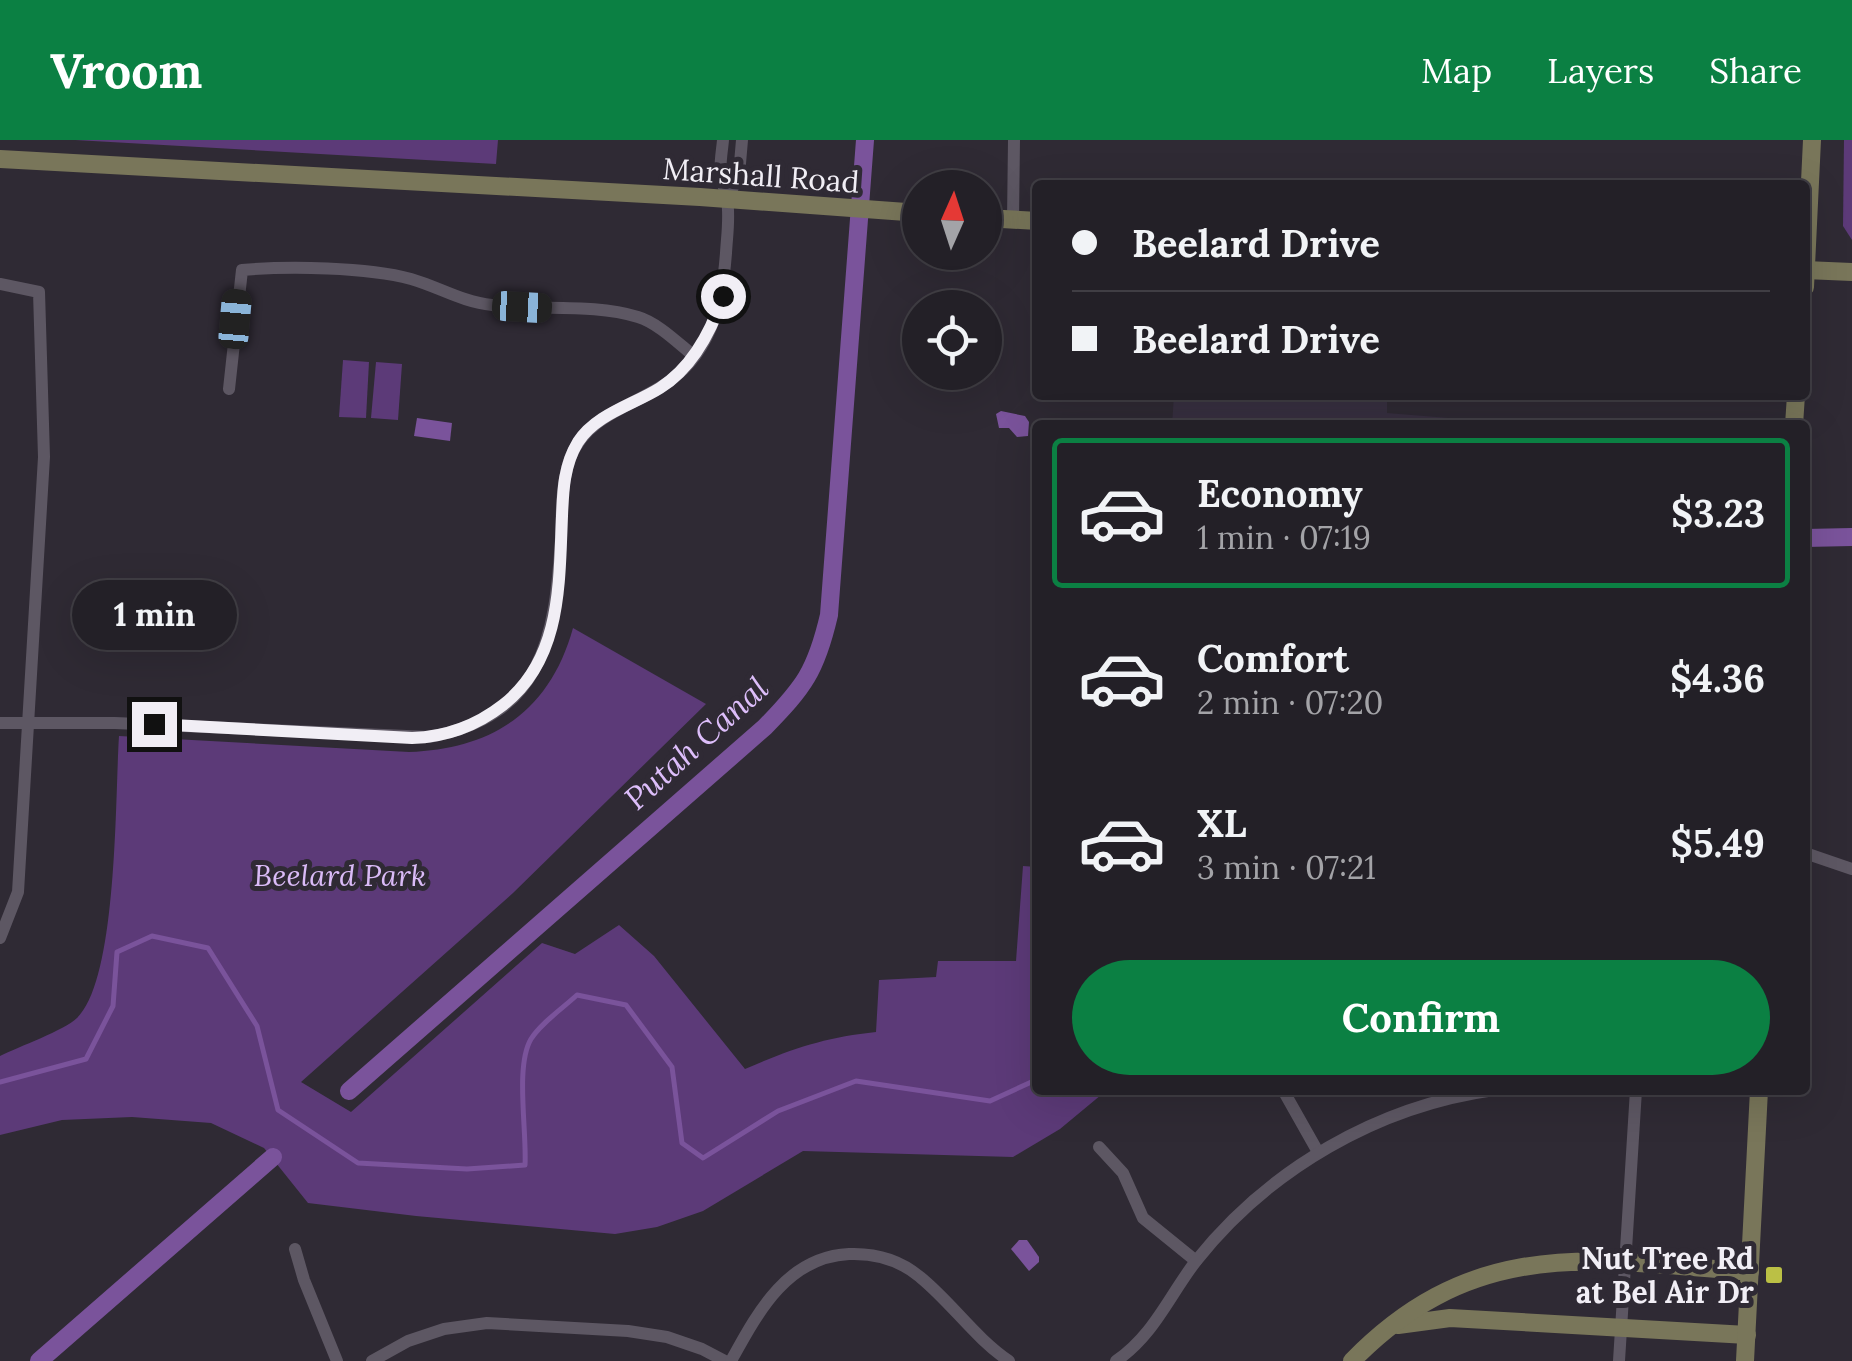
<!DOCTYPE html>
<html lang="en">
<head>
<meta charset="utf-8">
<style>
  :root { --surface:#232027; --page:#2f2d33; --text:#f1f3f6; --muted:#a3a3a7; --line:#403e44; --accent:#0b8043 }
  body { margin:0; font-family:Lora,serif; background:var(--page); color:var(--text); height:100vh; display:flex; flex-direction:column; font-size:38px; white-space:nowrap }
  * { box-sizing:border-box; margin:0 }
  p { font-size:32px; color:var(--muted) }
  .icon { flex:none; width:55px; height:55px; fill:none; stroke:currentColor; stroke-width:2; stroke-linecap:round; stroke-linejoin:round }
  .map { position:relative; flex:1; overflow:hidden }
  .panel { position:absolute; left:1032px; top:280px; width:778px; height:675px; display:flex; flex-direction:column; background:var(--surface); border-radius:10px; box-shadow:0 10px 40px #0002,0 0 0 2px var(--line) }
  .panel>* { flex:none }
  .hud { position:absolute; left:1032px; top:40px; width:778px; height:220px; border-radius:10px; box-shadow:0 10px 40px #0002,0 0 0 2px var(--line); display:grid; align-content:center; height:220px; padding:0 40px; background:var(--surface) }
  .needle { width:65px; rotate:3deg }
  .tools { position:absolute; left:902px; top:30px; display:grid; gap:20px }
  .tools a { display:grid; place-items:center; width:100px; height:100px; border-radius:50%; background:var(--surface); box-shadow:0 10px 40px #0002,0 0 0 2px var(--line); font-size:50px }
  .end { position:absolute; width:45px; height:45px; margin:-22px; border:12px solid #f1eef5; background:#111; box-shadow:0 0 0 5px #111 }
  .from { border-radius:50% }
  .bubble { position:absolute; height:70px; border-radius:35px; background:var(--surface); box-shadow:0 10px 40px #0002,0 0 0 2px var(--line); font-size:32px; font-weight:700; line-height:70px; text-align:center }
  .car { position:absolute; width:30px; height:60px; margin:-30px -15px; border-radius:12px; box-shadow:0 0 8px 2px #0007; background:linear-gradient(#222 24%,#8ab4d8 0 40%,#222 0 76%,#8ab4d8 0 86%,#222 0) }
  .hud b { display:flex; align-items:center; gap:35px; height:95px; font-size:38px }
  .hud b+b { border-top:2px solid var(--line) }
  .hud i { width:25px; height:25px; background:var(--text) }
  ul { padding:18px 0 0; list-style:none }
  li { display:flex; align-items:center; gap:30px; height:150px; margin:0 20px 15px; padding:0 20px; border:5px solid transparent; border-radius:10px }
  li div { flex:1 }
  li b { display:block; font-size:38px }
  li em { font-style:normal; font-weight:700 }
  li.current { border-color:var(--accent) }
  li>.icon { width:90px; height:90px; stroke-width:1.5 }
  .action { display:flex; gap:20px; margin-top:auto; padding:20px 40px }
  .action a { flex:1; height:115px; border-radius:60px; background:var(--accent); color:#fff; font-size:40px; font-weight:700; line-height:115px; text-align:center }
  header { display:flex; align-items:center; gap:60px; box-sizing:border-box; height:140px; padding:0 50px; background:var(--accent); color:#fff }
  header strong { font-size:48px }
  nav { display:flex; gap:55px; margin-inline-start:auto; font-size:35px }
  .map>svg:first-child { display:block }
  .built { fill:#383041 }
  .green { fill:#5c3a78 }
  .water { fill:#7a539b }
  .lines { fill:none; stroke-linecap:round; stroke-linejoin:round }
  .stream { stroke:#7a539b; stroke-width:5 }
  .canal { stroke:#7a539b; stroke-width:18 }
  .street { stroke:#5d5763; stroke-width:12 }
  .secondary { stroke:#79765a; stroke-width:18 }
  .route { stroke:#f1eef5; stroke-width:12 }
  .poi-dot { fill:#bbc045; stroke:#2f2a34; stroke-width:4 }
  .labels { text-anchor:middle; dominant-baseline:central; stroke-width:10; stroke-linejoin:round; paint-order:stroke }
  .street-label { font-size:30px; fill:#f1eef5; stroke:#2f2a34 }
  .park-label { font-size:30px; font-style:italic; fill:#dabbf7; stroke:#2f2a34 }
  .poi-label { font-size:30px; font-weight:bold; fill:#f1eef5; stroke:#2f2a34; text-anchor:end }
  .water-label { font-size:32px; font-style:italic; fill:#ddbefa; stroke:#2f2a34 }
</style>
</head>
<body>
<header>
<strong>Vroom</strong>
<nav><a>Map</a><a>Layers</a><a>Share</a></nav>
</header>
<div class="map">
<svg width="1852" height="1221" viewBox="0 0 1852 1221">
  <rect width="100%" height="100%" fill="#2f2a34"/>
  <!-- built -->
  <polygon class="built" points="1174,255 1387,255 1387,273 1535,285 1172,285"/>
  <!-- green -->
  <g class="green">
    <polygon points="75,0 498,0 496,24"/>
    <polygon points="1844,0 1852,0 1852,100 1843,86"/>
    <polygon points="343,220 369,222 366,278 339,277"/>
    <polygon points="376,222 402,224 398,280 371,278"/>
    <path d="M573,488l133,76 -193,189 -212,189 50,30 191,-169 33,11 44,-29 35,31 91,113c46,-20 81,-32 131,-37l3,-52 57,-3 2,-16h78l7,-95 14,1 1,223h69l-47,39 -47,28 -210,-6 -100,60 -46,16 -42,7 -199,-18 -108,-13 -44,-55 -53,-25 -79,-6 -70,3 -62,15v-79c18,-9 65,-26 77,-38 41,-39 38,-222 42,-282l290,16c84,-3 141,-41 164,-124z"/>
  </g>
  <!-- water -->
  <g class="water">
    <polygon points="1001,271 1025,276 1029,282 1028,296 1017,297 1009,288 999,288 996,274"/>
    <polygon points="417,278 452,283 450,301 414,296"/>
    <polygon points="1019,1100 1027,1100 1039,1117 1039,1122 1029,1131 1011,1109"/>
  </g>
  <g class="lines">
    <!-- stream -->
    <path class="stream" d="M0,942l86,-23 27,-53 4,-54 35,-16 56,12 49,78 21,84 80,53 109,6 58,-4c2,-34 -10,-99 6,-126 10,-16 32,-31 46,-44l49,10 46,62 10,76 21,15 75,-47 78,-30 134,20 48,-22"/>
    <!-- canal -->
    <g class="canal">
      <polyline points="1805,398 1852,397"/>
      <path d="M349,951l416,-364c39,-40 51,-56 64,-112l36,-475"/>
      <polyline points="39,1221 273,1017"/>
    </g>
    <!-- street -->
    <g class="street">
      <polyline points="727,59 739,35 742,0"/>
      <polyline points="1013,80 1014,0"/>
      <polyline points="0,144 39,152 44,317 18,752 0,798"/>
      <path d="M229,249l13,-119c46,-4 125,-3 169,9 28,8 51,23 81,26 47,6 100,-2 146,12 20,6 40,26 56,39"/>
      <path d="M0,583h115l314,14c114,-21 126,-99 132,-199 1,-27 0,-56 10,-82 16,-38 55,-48 88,-68 51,-30 63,-81 67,-135 1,-18 4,-36 1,-53 -1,-8 -4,-15 -6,-22 -2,-12 1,-26 2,-38"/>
      <polyline points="1805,713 1852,729"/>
      <polyline points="1283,950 1318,1012"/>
      <polyline points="1099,1007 1123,1033 1143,1078 1196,1121"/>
      <polyline points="295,1109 304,1140 337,1221"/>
      <polyline points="372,1221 408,1201 444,1189 487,1183 628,1191 667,1197 702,1209 725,1221"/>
      <path d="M731,1221c27,-49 56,-104 118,-107 26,-1 51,6 71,23 32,26 55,61 89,84"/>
      <path d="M1116,1221c38,-26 53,-65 80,-100 73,-92 182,-155 298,-171"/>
      <polyline points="1619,1221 1636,950"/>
    </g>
    <!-- secondary -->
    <g class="secondary">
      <polyline points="0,19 700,57 920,73"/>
      <polyline points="985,78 1038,81"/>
      <polyline points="1805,130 1852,132"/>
      <polyline points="1805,147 1812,0"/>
      <polyline points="1794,285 1796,255"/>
      <polyline points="1398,1185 1450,1178 1747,1195"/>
      <path d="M1352,1221c122,-125 241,-102 398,-89"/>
      <polyline points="1745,1221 1759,950"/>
    </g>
  </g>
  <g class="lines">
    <!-- route -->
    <path class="route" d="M154,584l258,14c34,-1 64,-12 91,-33 59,-46 56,-121 59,-189 1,-26 2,-51 16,-74 18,-28 55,-37 82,-54 33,-21 51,-56 63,-92"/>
  </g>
  <!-- markers -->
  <rect class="poi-dot" x="1764" y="1125" width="20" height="20" rx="5"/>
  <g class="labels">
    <!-- street labels -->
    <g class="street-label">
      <text transform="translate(761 35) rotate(4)">Marshall Road</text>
    </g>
    <!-- park labels -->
    <g class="park-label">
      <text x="340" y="735">Beelard Park</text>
    </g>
    <!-- poi labels -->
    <g class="poi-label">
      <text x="1754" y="1118">Nut Tree Rd<tspan x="1754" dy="34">at Bel Air Dr</tspan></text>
    </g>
    <!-- water labels -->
    <g class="water-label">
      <text transform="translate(696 603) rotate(-42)">Putah Canal</text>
    </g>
  </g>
</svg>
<div class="tools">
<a><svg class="needle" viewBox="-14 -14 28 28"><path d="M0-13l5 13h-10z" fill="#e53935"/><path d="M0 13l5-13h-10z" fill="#a3a3a7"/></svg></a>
<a><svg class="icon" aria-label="locate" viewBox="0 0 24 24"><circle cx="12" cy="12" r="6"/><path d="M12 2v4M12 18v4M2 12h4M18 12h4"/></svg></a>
</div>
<i class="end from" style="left:723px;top:156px"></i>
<i class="end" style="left:154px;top:584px"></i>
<div class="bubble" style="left:72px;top:440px;width:165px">1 min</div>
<i class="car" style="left:522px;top:167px;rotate:93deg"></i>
<i class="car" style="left:235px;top:179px;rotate:5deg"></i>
<div class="hud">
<b><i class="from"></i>Beelard Drive</b>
<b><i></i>Beelard Drive</b>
</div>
<section class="panel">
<ul>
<li class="current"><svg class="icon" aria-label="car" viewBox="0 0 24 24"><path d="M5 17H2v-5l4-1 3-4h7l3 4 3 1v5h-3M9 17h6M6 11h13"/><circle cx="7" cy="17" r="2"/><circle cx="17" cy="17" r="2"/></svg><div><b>Economy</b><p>1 min · 07:19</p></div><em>$3.23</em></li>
<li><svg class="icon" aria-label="car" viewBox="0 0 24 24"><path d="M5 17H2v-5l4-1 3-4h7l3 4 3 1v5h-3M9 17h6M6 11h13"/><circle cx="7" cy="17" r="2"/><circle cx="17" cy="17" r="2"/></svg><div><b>Comfort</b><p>2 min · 07:20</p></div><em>$4.36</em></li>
<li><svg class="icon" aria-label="car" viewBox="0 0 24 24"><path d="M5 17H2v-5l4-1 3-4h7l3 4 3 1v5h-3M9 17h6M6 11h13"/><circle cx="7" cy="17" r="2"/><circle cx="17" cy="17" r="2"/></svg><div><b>XL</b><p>3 min · 07:21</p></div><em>$5.49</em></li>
</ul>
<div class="action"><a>Confirm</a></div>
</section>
</div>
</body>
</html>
